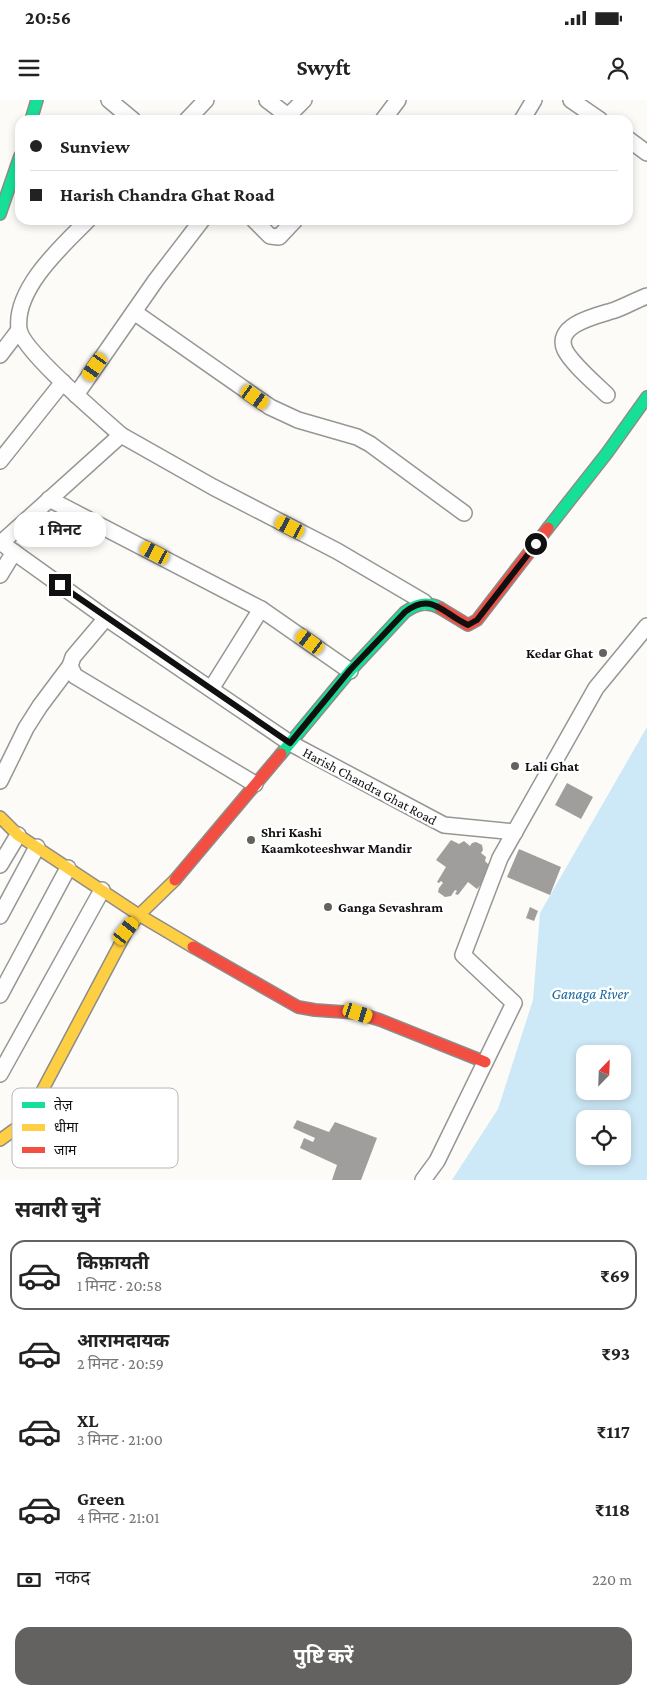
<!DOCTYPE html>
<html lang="hi">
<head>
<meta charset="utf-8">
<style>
  :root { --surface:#fff; --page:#f6f6f6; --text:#222; --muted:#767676; --line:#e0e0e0; --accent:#636261 }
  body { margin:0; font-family:"Crimson Pro","Noto Sans Devanagari",serif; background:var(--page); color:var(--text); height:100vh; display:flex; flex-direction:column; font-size:19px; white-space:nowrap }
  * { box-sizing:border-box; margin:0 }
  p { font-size:16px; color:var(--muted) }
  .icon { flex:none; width:28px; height:28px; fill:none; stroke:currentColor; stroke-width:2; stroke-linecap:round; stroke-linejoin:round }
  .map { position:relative; height:1080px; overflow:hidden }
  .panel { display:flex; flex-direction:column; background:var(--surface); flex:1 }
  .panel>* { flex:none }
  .banner { position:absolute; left:15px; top:15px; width:618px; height:110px; border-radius:15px; box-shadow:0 2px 8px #0003; display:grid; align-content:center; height:110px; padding:0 15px; background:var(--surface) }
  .needle { width:32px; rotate:23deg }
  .tools { position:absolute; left:576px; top:945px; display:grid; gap:10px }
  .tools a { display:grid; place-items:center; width:55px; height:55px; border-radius:10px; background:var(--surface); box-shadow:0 2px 8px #0003; font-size:25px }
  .end { position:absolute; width:22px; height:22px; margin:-11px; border:6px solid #101010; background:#fff; box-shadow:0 0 0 2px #fff }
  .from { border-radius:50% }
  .bubble { position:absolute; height:35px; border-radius:15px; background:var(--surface); box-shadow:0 2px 8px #0003; font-size:16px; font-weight:700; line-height:35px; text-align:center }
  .car { position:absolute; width:15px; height:30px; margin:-15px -8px; border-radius:6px; box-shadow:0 0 4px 1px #0007; background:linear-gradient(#f5c518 24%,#345 0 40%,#f5c518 0 76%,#345 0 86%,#f5c518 0) }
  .banner b { display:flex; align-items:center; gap:18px; height:48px; font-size:19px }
  .banner b+b { border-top:1px solid var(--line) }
  .banner i { width:12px; height:12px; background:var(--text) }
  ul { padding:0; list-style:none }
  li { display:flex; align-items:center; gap:15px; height:70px; margin:0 10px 8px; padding:0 5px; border:2px solid transparent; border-radius:15px }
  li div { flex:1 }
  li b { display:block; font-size:19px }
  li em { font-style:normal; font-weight:700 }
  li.selected { border-color:var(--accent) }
  li>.icon { width:45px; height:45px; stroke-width:1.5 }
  h2 { padding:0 15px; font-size:22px; line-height:60px }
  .pay { display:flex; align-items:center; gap:12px; height:55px; padding:0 15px; font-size:19px }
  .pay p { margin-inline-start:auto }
  .primary-button { display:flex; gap:10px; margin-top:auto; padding:10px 15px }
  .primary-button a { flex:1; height:58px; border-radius:15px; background:var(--accent); color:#fff; font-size:20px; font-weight:700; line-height:58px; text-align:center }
  .status { display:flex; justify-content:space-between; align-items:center; height:35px; padding:0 25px; background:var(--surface); direction:ltr }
  .status svg { height:14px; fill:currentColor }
  header { display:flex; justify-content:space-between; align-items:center; height:65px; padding:0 15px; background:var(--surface); font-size:22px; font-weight:700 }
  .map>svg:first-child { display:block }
  .water { fill:#cde8f6; fill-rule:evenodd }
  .building { fill:#a09e9c }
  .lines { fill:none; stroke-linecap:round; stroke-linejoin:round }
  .street-casing { stroke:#969694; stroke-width:18 }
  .fast-casing { stroke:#8d8c8b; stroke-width:14 }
  .slow-casing { stroke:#8d8c8b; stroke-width:14 }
  .jam-casing { stroke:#8d8c8b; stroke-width:14 }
  .street { stroke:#fffefe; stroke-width:15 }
  .fast { stroke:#16e098; stroke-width:11 }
  .slow { stroke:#ffcf43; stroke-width:11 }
  .jam { stroke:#f24e42; stroke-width:11 }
  .route { stroke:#101010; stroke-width:6 }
  .poi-dot { fill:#636261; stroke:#fff; stroke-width:2 }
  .labels { text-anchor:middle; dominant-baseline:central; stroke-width:5; stroke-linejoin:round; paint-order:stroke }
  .poi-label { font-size:14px; font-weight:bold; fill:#101010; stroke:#fff; text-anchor:start }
  .street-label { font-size:14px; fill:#101010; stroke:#fff }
  .water-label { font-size:15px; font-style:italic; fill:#1b69a0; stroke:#fff }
  .key { fill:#fff; stroke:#b7b7b7; stroke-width:1 }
  .key-label { font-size:14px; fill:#101010 }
</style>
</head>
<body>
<div class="status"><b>20:56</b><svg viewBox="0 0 49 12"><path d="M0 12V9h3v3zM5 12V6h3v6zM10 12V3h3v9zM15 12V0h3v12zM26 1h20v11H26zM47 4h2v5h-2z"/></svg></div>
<header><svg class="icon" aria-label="menu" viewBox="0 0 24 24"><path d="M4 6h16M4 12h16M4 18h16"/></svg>Swyft<svg class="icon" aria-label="person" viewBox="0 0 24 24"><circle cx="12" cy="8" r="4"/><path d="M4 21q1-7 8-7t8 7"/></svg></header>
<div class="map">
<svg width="647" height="1080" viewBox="0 0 647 1080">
  <rect width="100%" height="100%" fill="#fcfbf7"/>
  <!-- water -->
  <path class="water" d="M647,627v453h-195l46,-71 35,-109 7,-87zM585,954h37v37h-37zM585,1019h37v37h-37z"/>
  <!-- building -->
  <g class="building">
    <polygon points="567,683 593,697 581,719 555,705"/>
    <polygon points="451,740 459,744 464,741 470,746 472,743 476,742 482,745 483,750 481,753 486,757 485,761 488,764 494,769 477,789 468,782 458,795 455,794 457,791 455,790 451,796 445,797 438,792 439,788 443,783 441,781 439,783 437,782 446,767 436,760"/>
    <polygon points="519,749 561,767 550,795 507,777"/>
    <polygon points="530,807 538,811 534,821 526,818"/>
    <polygon points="297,1020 329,1032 335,1022 377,1038 361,1080 332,1080 337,1065 300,1048 304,1038 313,1042 315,1038 293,1028"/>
  </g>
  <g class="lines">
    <!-- street casing -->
    <g class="street-casing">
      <g id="street">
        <polyline points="109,0 133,20"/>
        <polyline points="267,0 288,16"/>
        <polyline points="571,0 600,20"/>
        <polyline points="187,20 206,0"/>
        <polyline points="284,20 304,0"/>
        <polyline points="383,20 398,0"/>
        <polyline points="522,20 534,0"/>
        <polyline points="628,39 647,53"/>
        <path d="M88,120c-26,26 -74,69 -69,109 3,21 83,89 102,106"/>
        <polyline points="254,120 270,136 279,137 295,120"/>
        <polyline points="134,212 270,307 298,320 357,337 370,344 464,413"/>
        <polyline points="0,255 19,230"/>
        <polyline points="76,295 156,180 202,120"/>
        <path d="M607,295c-11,-11 -35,-31 -42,-45 -12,-26 35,-35 50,-40 11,-4 21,-10 32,-14"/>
        <polyline points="0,361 63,282"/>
        <polyline points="49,399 261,509 350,571"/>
        <polyline points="0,442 106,518 290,643 444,725 515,732"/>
        <polyline points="1,443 121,335 213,387 337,451 424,502"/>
        <polyline points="0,475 14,452"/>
        <polyline points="106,518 73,557 70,566 75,576 255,684"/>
        <polyline points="211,589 261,509"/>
        <polyline points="0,681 26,628 40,606 70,566"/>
        <polyline points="0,765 18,735"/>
        <polyline points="0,816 37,747"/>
        <polyline points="0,895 68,768"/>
        <polyline points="0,974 102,790"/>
        <polyline points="423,1080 437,1061 514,903 463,855 500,758 596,588 647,526"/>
      </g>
    </g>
    <!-- fast casing -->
    <g class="fast-casing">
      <g id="fast">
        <polyline points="31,20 37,0"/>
        <polyline points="0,114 20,56"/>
        <polyline points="548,428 607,353 647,297"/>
        <path d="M281,654l69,-83 55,-59c12,-8 21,-11 35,-4"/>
      </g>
    </g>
    <!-- slow casing -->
    <g class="slow-casing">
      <g id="slow">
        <polyline points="0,717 18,735 139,815 193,847"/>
        <polyline points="0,1040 18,1027 32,1010 127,831 139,815 175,780"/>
      </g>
    </g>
    <!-- jam casing -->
    <g class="jam-casing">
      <g id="jam">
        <polyline points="440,508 468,525 477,520 548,428"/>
        <polyline points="175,780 281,654"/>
        <polyline points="193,847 298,907 315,910 358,913 380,920 485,962"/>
      </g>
    </g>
    <!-- street -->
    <use href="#street" class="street"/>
    <!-- fast -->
    <use href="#fast" class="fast"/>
    <!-- slow -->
    <use href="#slow" class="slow"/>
    <!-- jam -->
    <use href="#jam" class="jam"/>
  </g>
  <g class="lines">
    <!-- route -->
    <path class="route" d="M60,485l230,158 60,-73 55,-58c27,-21 38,2 63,13l9,-5 59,-76"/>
  </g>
  <!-- markers -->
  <g class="poi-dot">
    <circle cx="603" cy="553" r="5"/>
    <circle cx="515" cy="666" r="5"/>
    <circle cx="251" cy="740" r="5"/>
    <circle cx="328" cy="807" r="5"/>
  </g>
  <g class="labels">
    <!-- poi labels -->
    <g class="poi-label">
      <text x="593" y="553" text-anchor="end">Kedar Ghat</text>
      <text x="525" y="666">Lali Ghat</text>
      <text x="261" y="732">Shri Kashi<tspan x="261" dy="16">Kaamkoteeshwar Mandir</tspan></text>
      <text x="338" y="807">Ganga Sevashram</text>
    </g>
    <!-- street labels -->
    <g class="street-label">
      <text transform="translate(370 686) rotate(28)">Harish Chandra Ghat Road</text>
    </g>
    <!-- water labels -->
    <g class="water-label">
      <text x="590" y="894">Ganaga River</text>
    </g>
  </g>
  <!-- legend -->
  <rect x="12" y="988" width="166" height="80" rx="8" class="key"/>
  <rect x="22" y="1002" width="23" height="6" fill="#16e098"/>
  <rect x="22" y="1024" width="23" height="7" fill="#ffcf43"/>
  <rect x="22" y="1047" width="23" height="6" fill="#f24e42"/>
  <g class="key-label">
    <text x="54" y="1010">तेज़</text>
    <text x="54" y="1032">धीमा</text>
    <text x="54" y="1055">जाम</text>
  </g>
</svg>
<div class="tools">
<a><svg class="needle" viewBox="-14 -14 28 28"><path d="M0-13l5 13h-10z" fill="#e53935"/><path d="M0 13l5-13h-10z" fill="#767676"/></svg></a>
<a><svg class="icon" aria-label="locate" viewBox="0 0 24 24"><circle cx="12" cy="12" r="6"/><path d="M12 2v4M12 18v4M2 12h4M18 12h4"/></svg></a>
</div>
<i class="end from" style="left:536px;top:444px"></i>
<i class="end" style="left:60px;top:485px"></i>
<div class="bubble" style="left:14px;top:412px;width:92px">1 मिनट</div>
<i class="car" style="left:95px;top:267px;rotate:215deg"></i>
<i class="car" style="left:255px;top:297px;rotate:125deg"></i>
<i class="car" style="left:290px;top:427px;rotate:297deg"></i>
<i class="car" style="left:155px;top:453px;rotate:297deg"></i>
<i class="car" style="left:310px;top:542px;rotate:306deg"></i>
<i class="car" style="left:126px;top:831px;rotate:39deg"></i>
<i class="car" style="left:358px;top:913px;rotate:108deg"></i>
<div class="banner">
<b><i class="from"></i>Sunview</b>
<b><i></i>Harish Chandra Ghat Road</b>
</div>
</div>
<section class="panel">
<h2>सवारी चुनें</h2>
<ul>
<li class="selected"><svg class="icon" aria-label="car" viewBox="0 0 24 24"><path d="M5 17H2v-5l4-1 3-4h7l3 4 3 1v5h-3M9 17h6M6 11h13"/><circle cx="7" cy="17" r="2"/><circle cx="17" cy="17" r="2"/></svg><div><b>किफ़ायती</b><p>1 मिनट · 20:58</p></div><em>₹69</em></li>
<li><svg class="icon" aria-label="car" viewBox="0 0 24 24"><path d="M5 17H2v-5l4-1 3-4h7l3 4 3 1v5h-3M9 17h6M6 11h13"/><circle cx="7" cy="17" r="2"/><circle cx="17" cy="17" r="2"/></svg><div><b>आरामदायक</b><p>2 मिनट · 20:59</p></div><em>₹93</em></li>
<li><svg class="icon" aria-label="car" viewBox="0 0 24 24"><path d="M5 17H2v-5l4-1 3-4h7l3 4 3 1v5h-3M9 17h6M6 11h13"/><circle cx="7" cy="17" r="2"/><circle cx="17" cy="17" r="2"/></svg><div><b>XL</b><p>3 मिनट · 21:00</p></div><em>₹117</em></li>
<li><svg class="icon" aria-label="car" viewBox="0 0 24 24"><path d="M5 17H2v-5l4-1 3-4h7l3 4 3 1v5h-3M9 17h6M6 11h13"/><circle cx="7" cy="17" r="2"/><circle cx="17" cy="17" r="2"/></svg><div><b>Green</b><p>4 मिनट · 21:01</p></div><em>₹118</em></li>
</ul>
<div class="pay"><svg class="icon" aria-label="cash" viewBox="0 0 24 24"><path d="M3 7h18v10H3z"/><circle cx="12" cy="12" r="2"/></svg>नकद<p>220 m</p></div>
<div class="primary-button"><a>पुष्टि करें</a></div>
</section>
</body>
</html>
